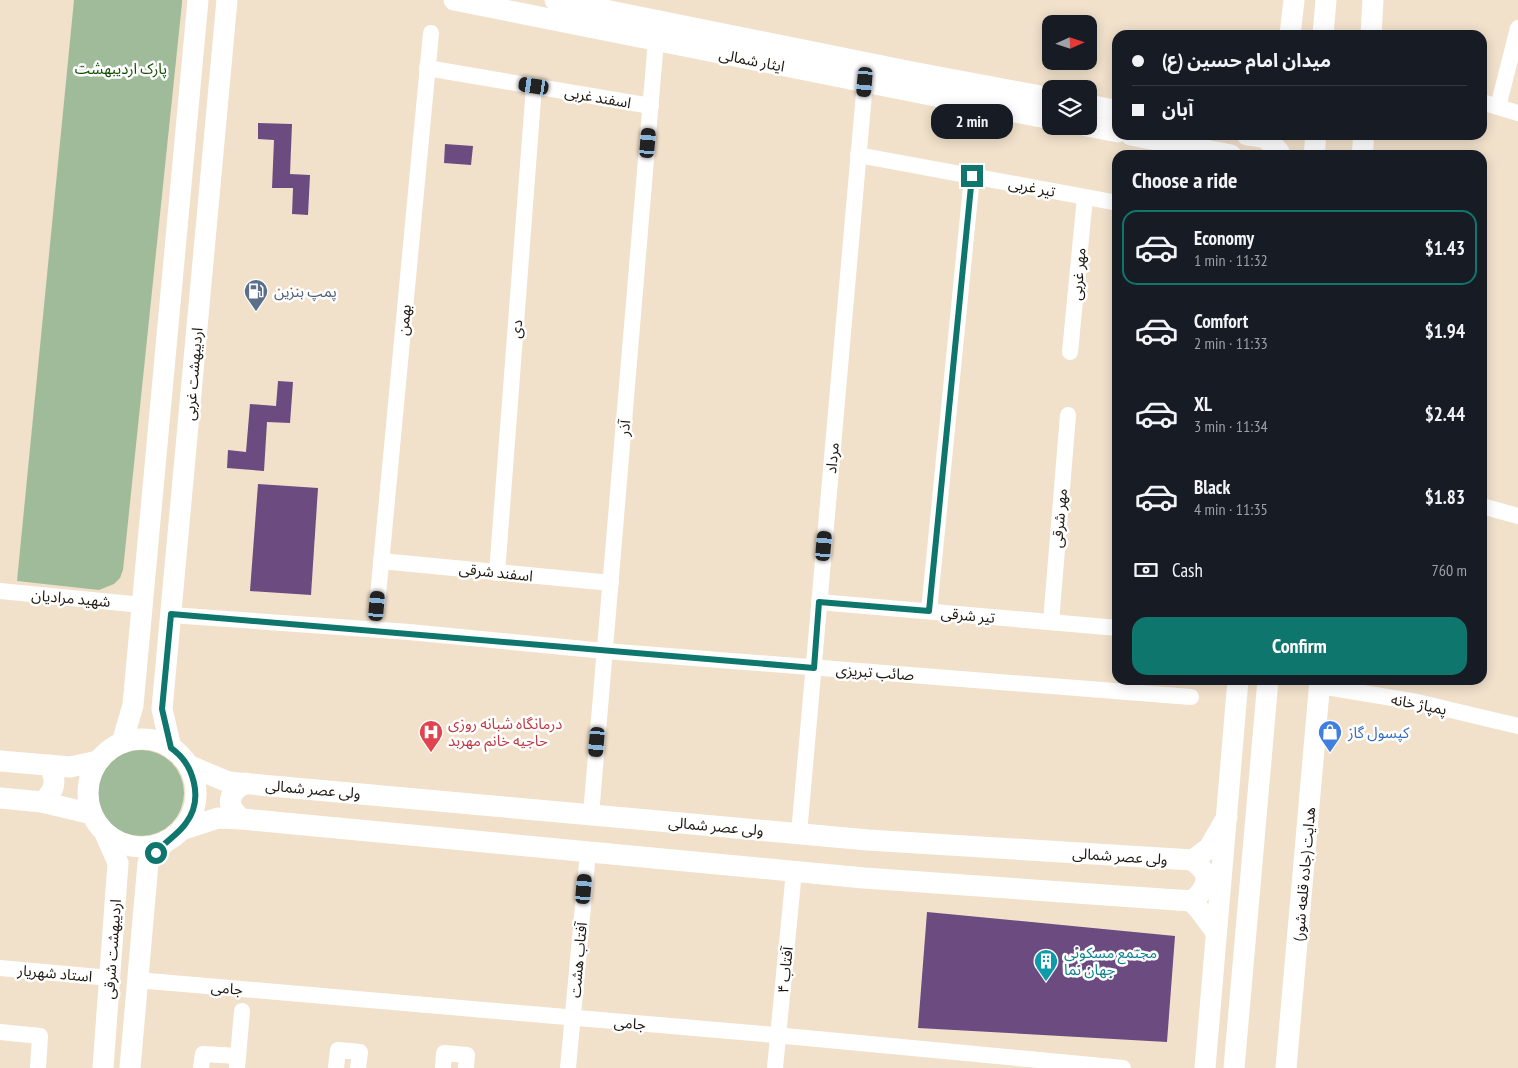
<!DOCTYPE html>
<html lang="en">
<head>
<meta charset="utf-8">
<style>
  :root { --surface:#171b24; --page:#20242c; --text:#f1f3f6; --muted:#9ea1a6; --line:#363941; --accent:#0f766e }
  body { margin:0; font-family:"PT Sans Narrow","Noto Sans Arabic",sans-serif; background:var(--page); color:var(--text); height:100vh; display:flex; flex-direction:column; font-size:19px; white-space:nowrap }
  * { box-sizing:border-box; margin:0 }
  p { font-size:16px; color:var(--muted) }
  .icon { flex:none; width:28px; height:28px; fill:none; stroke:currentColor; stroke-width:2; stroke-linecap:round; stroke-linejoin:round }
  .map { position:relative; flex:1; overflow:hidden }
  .drawer { position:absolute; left:1112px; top:150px; width:375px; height:535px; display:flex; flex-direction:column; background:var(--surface); border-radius:15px; box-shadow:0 2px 12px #0003 }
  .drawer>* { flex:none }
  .guide { position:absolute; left:1112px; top:30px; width:375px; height:110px; border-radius:15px; box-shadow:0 2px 12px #0003; display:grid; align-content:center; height:110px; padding:0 20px; background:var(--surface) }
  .needle { width:32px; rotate:87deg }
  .tools { position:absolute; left:1042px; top:15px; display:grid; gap:10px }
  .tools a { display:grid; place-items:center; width:55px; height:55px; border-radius:10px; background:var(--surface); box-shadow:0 2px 12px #0003; font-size:25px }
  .end { position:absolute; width:22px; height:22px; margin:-11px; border:6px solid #0f766e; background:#fff; box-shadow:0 0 0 2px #fff }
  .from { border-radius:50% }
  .bubble { position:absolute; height:35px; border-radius:15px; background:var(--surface); box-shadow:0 2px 12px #0003; font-size:16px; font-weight:600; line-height:35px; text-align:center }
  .car { position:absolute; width:15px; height:30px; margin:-15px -8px; border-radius:6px; box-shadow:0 0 4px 1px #0007; background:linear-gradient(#222 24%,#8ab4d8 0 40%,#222 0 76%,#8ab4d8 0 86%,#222 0) }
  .guide b { display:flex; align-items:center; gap:18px; height:48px; font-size:19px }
  .guide b+b { border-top:1px solid var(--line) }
  .guide i { width:12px; height:12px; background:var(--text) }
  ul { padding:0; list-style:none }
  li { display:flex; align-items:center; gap:15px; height:75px; margin:0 10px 8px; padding:0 10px; border:2px solid transparent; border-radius:15px }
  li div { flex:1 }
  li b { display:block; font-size:19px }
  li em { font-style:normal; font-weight:600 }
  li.on { border-color:var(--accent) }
  li>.icon { width:45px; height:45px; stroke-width:1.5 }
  h2 { padding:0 20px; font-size:22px; line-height:60px }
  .pay { display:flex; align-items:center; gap:12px; height:55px; padding:0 20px; font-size:19px }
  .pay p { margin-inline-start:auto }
  .primary-button { display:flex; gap:10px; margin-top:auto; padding:10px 20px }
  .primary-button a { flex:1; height:58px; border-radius:15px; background:var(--accent); color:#fff; font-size:20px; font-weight:600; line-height:58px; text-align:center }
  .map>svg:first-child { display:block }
  .green { fill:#a0bb9a }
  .building { fill:#6c4b80 }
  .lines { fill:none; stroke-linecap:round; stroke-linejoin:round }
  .minor { stroke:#fff; stroke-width:16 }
  .major { stroke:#fff; stroke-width:21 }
  .route { stroke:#0f766e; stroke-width:6 }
  .labels { text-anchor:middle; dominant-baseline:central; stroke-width:5; stroke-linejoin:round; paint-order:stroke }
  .street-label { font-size:15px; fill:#1d170f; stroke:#fff }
  .park-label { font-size:15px; fill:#104d00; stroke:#fff }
  .service-label { font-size:15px; fill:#4e5e75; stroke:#fff; text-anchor:start }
  .health-label { font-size:15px; fill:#be3a42; stroke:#fff; text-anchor:start }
  .shop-label { font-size:15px; fill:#366cbe; stroke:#fff; text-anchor:start }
  .culture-label { font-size:15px; fill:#0d838f; stroke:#fff; text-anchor:start }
</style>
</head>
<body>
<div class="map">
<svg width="1518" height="1068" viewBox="0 0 1518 1068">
  <rect width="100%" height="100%" fill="#f1e1cb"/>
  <!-- green -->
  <g class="green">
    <polygon points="74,0 182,0 182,3 123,570 120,578 114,584 99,590 17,581"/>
    <circle cx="141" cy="793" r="43"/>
  </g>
  <!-- building -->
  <g class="building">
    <polygon points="258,123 292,124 290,174 310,175 308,215 292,214 293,188 272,188 274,140 258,139"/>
    <polygon points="445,144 473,146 471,165 444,163"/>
    <polygon points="278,381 293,382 290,423 267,422 264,471 227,468 228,450 246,452 250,404 276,406"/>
    <polygon points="258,484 318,488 311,595 250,591"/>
    <polygon points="927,912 1175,936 1167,1042 918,1028"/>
  </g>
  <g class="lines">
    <!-- minor -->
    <g class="minor">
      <polyline points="427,68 651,106"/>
      <polyline points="1482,102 1518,113"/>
      <polyline points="1498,107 1518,28"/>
      <polyline points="858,155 1118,203"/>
      <polyline points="1070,352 1085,197"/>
      <polyline points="1482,506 1518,516"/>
      <polyline points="381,561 611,583"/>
      <polyline points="497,573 534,86"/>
      <polyline points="0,591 142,605"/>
      <polyline points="819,602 1118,628"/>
      <polyline points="377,606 431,33"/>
      <polyline points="929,611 972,176"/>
      <polyline points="171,615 409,632 605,651 1191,697"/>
      <polyline points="1051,622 1068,415"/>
      <polyline points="1320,686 1417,702 1518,726"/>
      <polyline points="591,815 656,40"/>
      <polyline points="799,834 865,82"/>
      <polyline points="0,968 110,978"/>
      <polyline points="137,980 775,1035 1123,1068"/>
      <polyline points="0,1032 40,1036 38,1068"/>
      <polyline points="201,1068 203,1054 238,1056"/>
      <polyline points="237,1068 242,1011"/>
      <polyline points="336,1068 338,1050 360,1052 358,1068"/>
      <polyline points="443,1068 444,1053 467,1055 466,1068"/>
      <polyline points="568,1068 588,852"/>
      <polyline points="775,1068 794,871"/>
    </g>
    <!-- major -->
    <g class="major">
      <polyline points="454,0 1051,119"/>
      <polyline points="555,0 912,72 1051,98"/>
      <polyline points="1290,35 1294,0"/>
      <polyline points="1323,35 1326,0"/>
      <polyline points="1371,35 1373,0"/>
      <polyline points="1089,105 1118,111"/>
      <polyline points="1087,126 1118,132"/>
      <polyline points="1131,135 1231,155"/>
      <polyline points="1247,135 1266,138 1279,152 1273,155"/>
      <polyline points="1314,155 1316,135"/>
      <polyline points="1362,155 1364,135"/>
      <circle cx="142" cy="793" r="54"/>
      <polyline points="122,743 133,705 198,0"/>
      <polyline points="171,748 162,709 227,0"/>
      <polyline points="0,761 70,767 98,761"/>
      <polyline points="188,765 228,782 868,840 1193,860 1209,848 1227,817"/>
      <polyline points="0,798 42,802 92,814"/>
      <path d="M42,802c14,-11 15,-22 7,-37"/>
      <path d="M242,819c-17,-13 -15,-26 4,-36"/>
      <polyline points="181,830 218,818 242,819 864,878 1191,901 1198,908 1216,932"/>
      <path d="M1191,901c9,-5 18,-17 14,-28 -2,-4 -8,-9 -12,-13"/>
      <polyline points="103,1068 118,863 105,833"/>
      <polyline points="130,1068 148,863 164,843"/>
      <polyline points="1205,1068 1238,680"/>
      <polyline points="1234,1068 1268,680"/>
      <polyline points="1286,1068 1320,680"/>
    </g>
  </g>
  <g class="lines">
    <!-- route -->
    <path class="route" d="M156,853c9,-12 22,-18 30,-30 18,-24 8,-59 -15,-75l-9,-39 9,-95c214,17 428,36 643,54l5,-66 110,9 43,-435"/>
  </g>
  <!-- icons -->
  <defs>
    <g id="fuel-pin" transform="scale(1.25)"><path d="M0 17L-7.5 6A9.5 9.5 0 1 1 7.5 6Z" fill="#5c6f8a" stroke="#fff"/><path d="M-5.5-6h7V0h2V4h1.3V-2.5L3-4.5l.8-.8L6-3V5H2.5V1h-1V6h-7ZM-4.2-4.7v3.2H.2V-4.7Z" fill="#fff"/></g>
    <g id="hospital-pin" transform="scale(1.25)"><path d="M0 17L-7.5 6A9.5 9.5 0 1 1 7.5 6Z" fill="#e0444e" stroke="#fff"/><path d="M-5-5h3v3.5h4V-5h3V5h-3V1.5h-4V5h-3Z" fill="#fff"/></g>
    <g id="shop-pin" transform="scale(1.25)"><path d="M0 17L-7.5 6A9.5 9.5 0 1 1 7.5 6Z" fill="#3f7fe0" stroke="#fff"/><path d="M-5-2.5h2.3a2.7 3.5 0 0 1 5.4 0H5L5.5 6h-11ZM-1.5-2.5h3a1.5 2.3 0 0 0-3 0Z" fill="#fff"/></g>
    <g id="building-pin" transform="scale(1.25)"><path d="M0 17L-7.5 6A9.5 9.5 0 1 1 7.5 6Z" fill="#0f9aa8" stroke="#fff"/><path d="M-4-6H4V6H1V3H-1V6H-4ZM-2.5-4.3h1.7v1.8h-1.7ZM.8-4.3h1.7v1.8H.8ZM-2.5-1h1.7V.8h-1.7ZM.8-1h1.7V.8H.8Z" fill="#fff"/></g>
  </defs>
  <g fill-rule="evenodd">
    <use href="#fuel-pin" x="256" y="291"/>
    <use href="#hospital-pin" x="431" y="732"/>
    <use href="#shop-pin" x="1330" y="732"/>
    <use href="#building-pin" x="1046" y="961"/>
  </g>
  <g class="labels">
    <!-- street labels -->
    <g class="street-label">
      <text transform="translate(752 60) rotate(11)">ایثار شمالی</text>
      <text transform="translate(598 97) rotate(10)">اسفند غربی</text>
      <text transform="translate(1032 187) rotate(11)">تیر غربی</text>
      <text transform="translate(1078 274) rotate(-85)">مهر غربی</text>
      <text transform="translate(404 320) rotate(-85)">بهمن</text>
      <text transform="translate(516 329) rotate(-86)">دی</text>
      <text transform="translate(193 374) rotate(-85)">اردیبهشت غربی</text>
      <text transform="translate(624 428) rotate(-85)">آذر</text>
      <text transform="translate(832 458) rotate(-85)">مرداد</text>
      <text transform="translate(1059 518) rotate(-85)">مهر شرقی</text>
      <text transform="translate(496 572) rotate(6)">اسفند شرقی</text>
      <text transform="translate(71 598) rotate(5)">شهید مرادیان</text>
      <text transform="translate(968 615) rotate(5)">تیر شرقی</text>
      <text transform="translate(875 672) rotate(4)">صائب تبریزی</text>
      <text transform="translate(1419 704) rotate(11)">پمپاژ خانه</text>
      <text transform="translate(313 789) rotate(5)">ولی عصر شمالی</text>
      <text transform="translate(716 826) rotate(5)">ولی عصر شمالی</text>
      <text transform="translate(1120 856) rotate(4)">ولی عصر شمالی</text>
      <text transform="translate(1304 874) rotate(-85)">هدایت (جاده قلعه شور)</text>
      <text transform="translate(112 949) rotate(-86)">اردیبهشت شرقی</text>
      <text transform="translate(578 960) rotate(-85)">آفتاب هشت</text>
      <text transform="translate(785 970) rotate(-84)">آفتاب ۴</text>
      <text transform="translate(55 973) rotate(5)">استاد شهریار</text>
      <text transform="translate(227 988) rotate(5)">جامی</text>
      <text transform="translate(630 1023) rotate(5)">جامی</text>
    </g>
    <!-- park labels -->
    <g class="park-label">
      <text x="121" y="68">پارک اردیبهشت</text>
    </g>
    <!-- service labels -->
    <g class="service-label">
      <text x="274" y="291">پمپ بنزین</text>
    </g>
    <!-- health labels -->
    <g class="health-label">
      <text x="448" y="723">درمانگاه شبانه‌ روزی<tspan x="448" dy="17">حاجیه‌ خانم مهربد</tspan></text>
    </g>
    <!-- shop labels -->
    <g class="shop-label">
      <text x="1348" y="732">کپسول گاز</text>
    </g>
    <!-- culture labels -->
    <g class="culture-label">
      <text x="1064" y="952">مجتمع مسکونی<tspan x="1064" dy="17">جهان نما</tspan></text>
    </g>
  </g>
</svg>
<div class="tools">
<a><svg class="needle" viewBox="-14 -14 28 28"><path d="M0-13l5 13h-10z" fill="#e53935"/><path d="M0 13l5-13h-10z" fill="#9ea1a6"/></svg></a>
<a><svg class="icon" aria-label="layers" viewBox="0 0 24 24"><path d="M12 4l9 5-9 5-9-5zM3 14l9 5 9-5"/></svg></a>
</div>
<i class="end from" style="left:156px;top:853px"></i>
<i class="end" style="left:972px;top:176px"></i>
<div class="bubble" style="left:931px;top:104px;width:82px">2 min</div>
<i class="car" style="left:865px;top:82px;rotate:185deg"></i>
<i class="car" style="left:534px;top:86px;rotate:279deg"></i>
<i class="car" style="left:648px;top:143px;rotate:5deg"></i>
<i class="car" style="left:824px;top:546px;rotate:5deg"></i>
<i class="car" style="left:377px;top:606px;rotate:5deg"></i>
<i class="car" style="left:597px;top:742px;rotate:185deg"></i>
<i class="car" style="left:584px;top:889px;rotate:5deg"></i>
<div class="guide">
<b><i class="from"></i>میدان امام حسین (ع)</b>
<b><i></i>آبان</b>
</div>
<section class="drawer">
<h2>Choose a ride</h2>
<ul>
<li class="on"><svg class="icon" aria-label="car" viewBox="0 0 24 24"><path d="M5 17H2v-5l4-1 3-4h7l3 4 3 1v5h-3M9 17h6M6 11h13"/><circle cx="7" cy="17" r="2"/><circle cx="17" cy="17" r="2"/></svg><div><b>Economy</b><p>1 min · 11:32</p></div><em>$1.43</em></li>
<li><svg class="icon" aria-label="car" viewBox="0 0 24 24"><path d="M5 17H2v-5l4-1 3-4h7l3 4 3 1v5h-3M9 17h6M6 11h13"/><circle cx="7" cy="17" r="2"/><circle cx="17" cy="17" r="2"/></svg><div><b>Comfort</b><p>2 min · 11:33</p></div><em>$1.94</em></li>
<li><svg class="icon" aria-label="car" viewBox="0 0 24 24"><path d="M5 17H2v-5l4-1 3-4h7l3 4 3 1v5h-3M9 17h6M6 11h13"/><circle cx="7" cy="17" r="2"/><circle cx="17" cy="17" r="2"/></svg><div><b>XL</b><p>3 min · 11:34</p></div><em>$2.44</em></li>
<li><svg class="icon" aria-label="car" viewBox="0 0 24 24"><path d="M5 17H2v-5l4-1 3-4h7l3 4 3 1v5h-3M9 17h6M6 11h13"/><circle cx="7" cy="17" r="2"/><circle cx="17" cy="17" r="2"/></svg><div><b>Black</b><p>4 min · 11:35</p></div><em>$1.83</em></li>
</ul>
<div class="pay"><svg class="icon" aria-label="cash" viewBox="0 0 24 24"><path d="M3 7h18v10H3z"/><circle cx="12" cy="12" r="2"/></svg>Cash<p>760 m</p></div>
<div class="primary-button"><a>Confirm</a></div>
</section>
</div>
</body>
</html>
